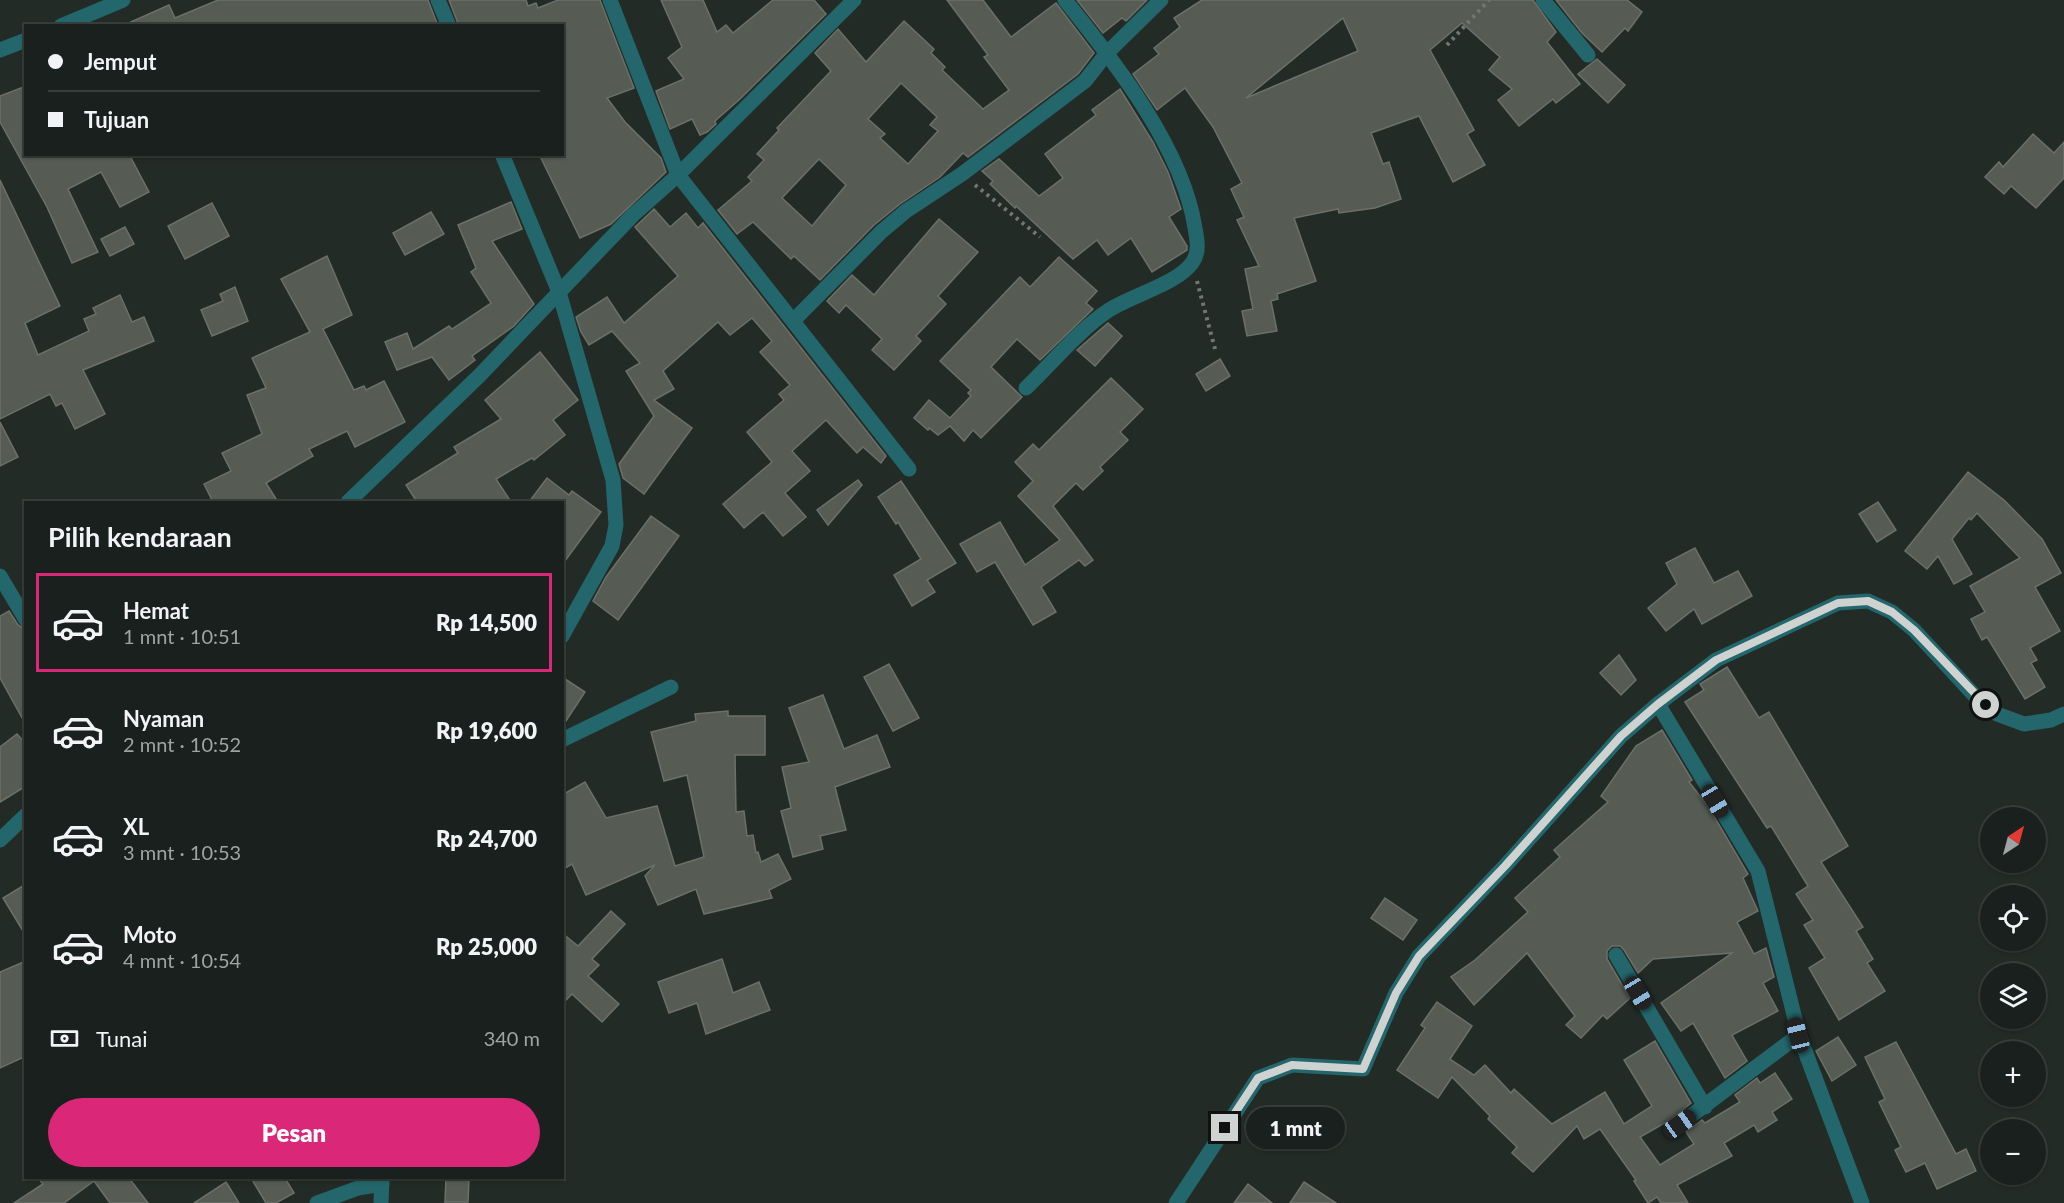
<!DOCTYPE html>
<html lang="id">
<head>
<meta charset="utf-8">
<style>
  :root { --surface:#1a201d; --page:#272d2a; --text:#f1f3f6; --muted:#9fa3a4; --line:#383e3b; --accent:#db2777 }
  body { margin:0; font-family:Lato,sans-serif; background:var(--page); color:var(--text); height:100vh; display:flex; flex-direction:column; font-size:22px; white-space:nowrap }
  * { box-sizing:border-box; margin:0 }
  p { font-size:20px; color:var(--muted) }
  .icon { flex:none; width:33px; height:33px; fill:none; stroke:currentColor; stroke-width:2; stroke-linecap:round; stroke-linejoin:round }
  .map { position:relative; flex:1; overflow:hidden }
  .sheet { position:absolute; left:24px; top:501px; width:540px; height:678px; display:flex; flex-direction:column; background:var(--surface); border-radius:0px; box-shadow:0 2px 4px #0004,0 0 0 2px var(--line) }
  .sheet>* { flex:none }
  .guide { position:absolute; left:24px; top:24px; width:540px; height:132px; border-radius:0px; box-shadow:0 2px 4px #0004,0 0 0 2px var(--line); display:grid; align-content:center; height:132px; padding:0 24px; background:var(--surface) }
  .needle { width:39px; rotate:36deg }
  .controls { position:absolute; left:1980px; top:807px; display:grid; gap:12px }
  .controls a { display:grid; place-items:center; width:66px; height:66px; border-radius:50%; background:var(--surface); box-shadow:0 2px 4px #0004,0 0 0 2px var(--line); font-size:30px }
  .end { position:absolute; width:27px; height:27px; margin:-14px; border:8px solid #ced3d1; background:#111; box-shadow:0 0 0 3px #111 }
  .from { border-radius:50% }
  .bubble { position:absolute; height:42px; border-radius:21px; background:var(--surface); box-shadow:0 2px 4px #0004,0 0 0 2px var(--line); font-size:20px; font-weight:800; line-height:42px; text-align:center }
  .car { position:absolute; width:18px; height:36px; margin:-18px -9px; border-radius:8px; box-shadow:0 0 4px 2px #0007; background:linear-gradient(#222 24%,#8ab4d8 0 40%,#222 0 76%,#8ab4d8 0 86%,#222 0) }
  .guide b { display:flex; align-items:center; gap:21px; height:57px; font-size:22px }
  .guide b+b { border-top:2px solid var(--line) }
  .guide i { width:15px; height:15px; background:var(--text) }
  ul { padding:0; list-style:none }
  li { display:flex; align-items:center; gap:18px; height:99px; margin:0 12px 9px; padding:0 12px; border:3px solid transparent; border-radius:0px }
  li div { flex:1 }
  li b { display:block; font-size:22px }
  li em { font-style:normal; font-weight:800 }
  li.selected { border-color:var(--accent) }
  li>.icon { width:54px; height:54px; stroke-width:1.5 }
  h2 { padding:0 24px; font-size:27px; line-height:72px }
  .pay { display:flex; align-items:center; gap:15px; height:66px; padding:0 24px; font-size:22px }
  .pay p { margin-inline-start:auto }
  .primary-button { display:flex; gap:12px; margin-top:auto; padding:12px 24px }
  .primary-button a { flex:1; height:69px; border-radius:36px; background:var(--accent); color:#fff; font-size:24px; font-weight:800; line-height:69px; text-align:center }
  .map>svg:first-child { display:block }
  .building { fill:#565b54; stroke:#6b7069; stroke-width:1.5; fill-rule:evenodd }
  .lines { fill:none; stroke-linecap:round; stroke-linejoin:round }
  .path { stroke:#707774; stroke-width:4; stroke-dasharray:3 4.5; stroke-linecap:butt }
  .minor { stroke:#23666b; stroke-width:15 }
  .tertiary { stroke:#23666b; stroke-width:15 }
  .route { stroke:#ced3d1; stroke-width:8 }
</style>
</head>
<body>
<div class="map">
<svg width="2064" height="1203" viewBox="0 0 2064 1203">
  <rect width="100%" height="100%" fill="#232b27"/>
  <!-- building -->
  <g class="building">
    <polygon points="218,0 428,0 438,26 122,26 169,5 175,18"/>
    <polygon points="449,0 526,0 528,6 536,3 538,8 558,0 600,0 634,88 607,98 625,122 661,158 666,172 611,224 580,238 539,154 562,154 562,26 459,26"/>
    <polygon points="661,0 703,0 717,32 726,25 733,33 773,0 814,0 826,14 740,99 715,121 716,124 707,132 700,135 692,119 670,129 656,91 684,79 668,58 682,47"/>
    <path d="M947,0h36l28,37 45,-34 38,50 -16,21 -110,83 -5,-4 -23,24 -40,27 -26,21 -54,55 -26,-24 -3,3 -38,-37 -16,12 -19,-24 34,-29 -4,-4 16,-17 -7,-6 22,-24 -2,-2 54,-57 -16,-18 23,-24 28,33 38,-41 30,28 -3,4 14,14 -3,3 41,39 26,-19 -25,-33 4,-2zM901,83l36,34 -7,8 8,6 -30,33 -28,-26 5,-4 -17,-15zM819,159l27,26 -34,41 -30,-28z"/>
    <polygon points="1077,0 1147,0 1126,21 1122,18 1103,33"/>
    <path d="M1202,0h331l23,32 -9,10 33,42 -24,19 -3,-4 -34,27 -21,-26 14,-11 -23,-19 11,-13 -38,-34 -32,27 44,80 -7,4 18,31 -32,17 -34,-66 -48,17 12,31 6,-2 12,37 -26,9 -36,5 -1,-4 -44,9 22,63 -39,13 1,5 -7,2 6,30 -30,5 -5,-25 11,-2 -8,-40 14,-3 -22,-46 7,-3 -13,-28 11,-6 -29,-56 -28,-39 -28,22 -24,-36 26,-20 -5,-6 26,-21 -6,-9zM1343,18l15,33 -112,47z"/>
    <polygon points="1556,0 1627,0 1642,12 1628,31 1625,28 1602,52 1582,33"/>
    <polygon points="1597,59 1625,85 1608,103 1578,74"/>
    <polygon points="26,86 26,154 133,154 130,156 149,192 120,207 101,172 68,189 98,252 72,263 47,207 0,122 0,96"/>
    <polygon points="1120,89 1153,142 1168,172 1181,209 1169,217 1187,246 1187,250 1152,272 1131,238 1108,255 1097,240 1073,259 1016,206 1015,208 990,184 993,181 982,171 999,159 1039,196 1063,178 1045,154 1096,115 1092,110"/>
    <polygon points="2033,134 2054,153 2064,142 2064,178 2036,208 2011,186 2004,194 1985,177 1999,162 2003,167"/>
    <polygon points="0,180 60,306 25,323 38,355 89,331 84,319 96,314 93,308 120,295 132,322 144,317 154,341 83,370 105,414 75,429 62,403 56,406 50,394 0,419"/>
    <polygon points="511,202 522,229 492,241 534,304 514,326 472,356 475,360 449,380 432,357 397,370 385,342 407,333 413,349 449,326 452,329 491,303 471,272 476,268 458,225"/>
    <polygon points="212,203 229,236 185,259 168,226"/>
    <polygon points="654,209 670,227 686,213 698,228 703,223 886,456 881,463 863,447 857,453 826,420 792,451 810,471 785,493 806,517 783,536 763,512 744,528 723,504 772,462 747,432 784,400 779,394 790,385 760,352 772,341 752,318 730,335 718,322 663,371 674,389 654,400 692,428 644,494 623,478 619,464 654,416 626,371 640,363 612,331 589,345 581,332 576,317 607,297 624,323 678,276 635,227"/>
    <polygon points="431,212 444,234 405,255 393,233"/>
    <polygon points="939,219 978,252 938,296 946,304 916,336 921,341 894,370 872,350 882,339 846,305 839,313 827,301 852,275 874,295"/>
    <polygon points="125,227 134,244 110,256 101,239"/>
    <polygon points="327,256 352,315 323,329 354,390 364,386 366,390 384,381 405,422 355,447 347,431 309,449 313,456 266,483 278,502 213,502 204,484 231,471 222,453 262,434 247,395 266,388 252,358 310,332 281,279"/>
    <polygon points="1059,257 1097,291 1086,303 1093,309 1040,360 1017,339 991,367 1022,397 981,438 973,430 964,441 950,426 938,435 929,428 928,430 914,418 929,400 950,418 971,396 968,393 971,390 940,361 1020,277 1030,287"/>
    <polygon points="235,287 248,321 212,336 201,310 223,301 220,294"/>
    <polygon points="1108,323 1122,336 1095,366 1077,350"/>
    <polygon points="540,352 578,400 553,420 565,435 534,460 532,458 496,479 511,502 417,502 406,485 458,453 454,447 501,419 485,400"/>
    <polygon points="1220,359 1230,376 1206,391 1196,374"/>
    <polygon points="1111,378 1143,409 1120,432 1128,440 1100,467 1103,471 1083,490 1076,483 1053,506 1093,560 1085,566 1079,560 1041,587 1056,612 1033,625 995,562 977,572 960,544 1000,522 1025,565 1060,540 1018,496 1033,481 1015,462 1033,444 1039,450"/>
    <polygon points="0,422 18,457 0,466"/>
    <polygon points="1968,472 2004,500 2042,539 2061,573 2035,587 2060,631 2030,648 2037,660 2031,663 2045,687 2025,699 1987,637 1982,640 1971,619 1985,612 1970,586 2020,558 1977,513 1971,520 1969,518 1952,539 1972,574 1954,584 1938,556 1927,569 1905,551"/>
    <polygon points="547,478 569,495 572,491 601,512 562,565 562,502 529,502"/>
    <polygon points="858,480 862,485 828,525 817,510"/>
    <polygon points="901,481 956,563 927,580 935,592 912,606 894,575 921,559 898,522 896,524 878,497"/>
    <polygon points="1878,502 1896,530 1877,542 1859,514"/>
    <polygon points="651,516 679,536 618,620 593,601 606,577"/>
    <polygon points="1695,548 1714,583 1738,571 1752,596 1702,624 1694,609 1666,631 1648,608 1677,584 1666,563"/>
    <polygon points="9,611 18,625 26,630 26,725 0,678 0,616"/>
    <polygon points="1619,655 1636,680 1621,695 1600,673"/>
    <polygon points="889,664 919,718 893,731 864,677"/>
    <polygon points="1727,667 1759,718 1769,712 1848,846 1821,862 1863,927 1856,931 1873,959 1867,963 1885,991 1839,1020 1809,968 1825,958 1804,925 1813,920 1796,894 1808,886 1771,826 1767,828 1685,702 1704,690 1700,684"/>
    <polygon points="562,677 585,692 562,727"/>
    <polygon points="823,695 844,749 877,735 890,767 835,787 846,830 820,836 823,849 793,857 781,811 791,808 782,767 809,762 789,708"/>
    <polygon points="728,711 728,716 765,716 765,755 735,755 736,812 744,811 747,836 753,835 756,853 758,852 761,862 778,854 791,879 769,890 772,898 704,914 696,889 658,905 645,876 655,865 586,895 572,864 562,870 562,795 585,782 606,818 657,806 675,866 704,857 687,775 664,781 651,732 696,721 695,714"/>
    <polygon points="1662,730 1692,780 1689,782 1708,806 1748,874 1743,878 1758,911 1737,922 1754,954 1766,948 1774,977 1763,983 1778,1011 1732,1035 1747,1061 1725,1078 1693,1023 1681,1031 1661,1003 1732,953 1653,959 1638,973 1624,950 1620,946 1612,946 1607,951 1607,959 1630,998 1607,1019 1603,1015 1581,1038 1566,1025 1575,1016 1527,953 1474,1005 1451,977 1475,960 1528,912 1515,898 1560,857 1554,850 1608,802 1601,796 1636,746"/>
    <polygon points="17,734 26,744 26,786 0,802 0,747"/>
    <polygon points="26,884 26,936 3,898"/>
    <polygon points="1385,898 1417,920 1403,940 1371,918"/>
    <polygon points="611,911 625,924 592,959 599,965 588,976 619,1004 602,1022 572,994 562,1004 562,933 578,946"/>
    <polygon points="722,959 733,993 759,982 770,1010 706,1034 697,1003 669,1013 658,982"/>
    <polygon points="26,961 26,1056 0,1068 0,972"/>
    <polygon points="1437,1002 1472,1026 1450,1059 1474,1075 1485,1065 1511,1093 1514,1089 1552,1124 1605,1092 1624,1124 1652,1106 1624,1060 1655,1041 1691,1103 1672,1119 1640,1137 1660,1165 1694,1144 1686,1132 1702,1120 1705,1123 1740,1102 1735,1095 1757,1078 1760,1083 1775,1073 1792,1099 1772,1112 1777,1120 1758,1132 1754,1125 1724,1143 1732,1156 1677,1185 1688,1203 1661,1203 1657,1197 1648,1203 1634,1181 1636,1180 1600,1129 1584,1139 1577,1126 1533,1172 1512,1153 1517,1147 1488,1119 1490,1116 1452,1077 1438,1098 1397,1070 1425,1028 1421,1025"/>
    <polygon points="1838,1037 1856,1065 1832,1081 1816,1051"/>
    <polygon points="1896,1042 1956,1154 1966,1149 1976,1171 1937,1189 1925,1163 1906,1172 1895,1150 1901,1147 1879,1102 1885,1099 1865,1057"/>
    <polygon points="38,1178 129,1178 148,1203 110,1203 94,1181 64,1203 14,1203 43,1184"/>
    <polygon points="251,1178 285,1178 294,1193 276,1203 266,1203"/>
    <polygon points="446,1178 469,1179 468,1202 445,1202"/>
    <polygon points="226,1182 239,1203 194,1203"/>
    <polygon points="1304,1182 1336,1203 1290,1203"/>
    <polygon points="1248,1184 1272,1203 1234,1203"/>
  </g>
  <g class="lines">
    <!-- path -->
    <g class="path">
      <polyline points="1447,45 1489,0"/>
      <polyline points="975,185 1040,237"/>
      <polyline points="1197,281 1215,349"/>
    </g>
    <!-- minor -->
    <g class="minor">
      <polyline points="438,0 449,26"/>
      <polyline points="610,0 678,175 909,469"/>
      <polyline points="1543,0 1588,55"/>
      <polyline points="502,154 559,292 613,480 616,525 612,546 562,636"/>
      <polyline points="794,320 881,232 906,211 962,174 1085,81 1107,53 1161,0"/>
      <path d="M1026,388c25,-24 54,-59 83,-78 23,-15 68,-26 83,-47 8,-11 5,-23 3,-35 -12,-79 -80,-166 -130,-228"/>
      <polyline points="348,502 479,376 633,215 678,175 854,0"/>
      <polyline points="0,576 26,620"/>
      <polyline points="1658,704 1758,871 1799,1035 1862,1203"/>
      <polyline points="562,740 671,687"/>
      <polyline points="0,840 26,815"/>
      <polyline points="1616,955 1705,1107"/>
      <polyline points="1680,1124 1799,1035"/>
      <polyline points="317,1203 358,1188 382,1184"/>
      <polyline points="381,1203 382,1178"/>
      <polyline points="1176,1203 1258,1078 1292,1065 1363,1069 1396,993 1419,956 1505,866 1621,736 1658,704 1716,660 1838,603 1868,601 1892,612 1914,630 1975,696 1997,714 2024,724 2051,720 2064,714"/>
    </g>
    <!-- tertiary -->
    <g class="tertiary">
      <polyline points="61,26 123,0"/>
      <polyline points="0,50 26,40"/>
    </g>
  </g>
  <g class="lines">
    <!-- route -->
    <polyline class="route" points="1225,1128 1258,1078 1292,1065 1363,1069 1396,993 1419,956 1505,866 1621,736 1658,704 1716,660 1838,603 1868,601 1892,612 1914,630 1986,705"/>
  </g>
</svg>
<div class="controls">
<a><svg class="needle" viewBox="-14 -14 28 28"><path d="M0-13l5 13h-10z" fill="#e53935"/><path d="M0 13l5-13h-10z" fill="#9fa3a4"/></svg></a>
<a><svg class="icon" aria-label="locate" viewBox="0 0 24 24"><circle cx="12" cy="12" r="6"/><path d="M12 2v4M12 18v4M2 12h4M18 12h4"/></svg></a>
<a><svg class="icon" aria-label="layers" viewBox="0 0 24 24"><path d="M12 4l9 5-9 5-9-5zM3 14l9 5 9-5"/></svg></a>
<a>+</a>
<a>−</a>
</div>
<i class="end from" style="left:1986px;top:705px"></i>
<i class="end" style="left:1225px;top:1128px"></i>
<div class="bubble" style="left:1246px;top:1107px;width:99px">1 mnt</div>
<i class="car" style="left:1715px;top:801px;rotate:149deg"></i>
<i class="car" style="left:1638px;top:993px;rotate:149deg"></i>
<i class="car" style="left:1798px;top:1035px;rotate:346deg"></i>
<i class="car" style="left:1680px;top:1124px;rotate:55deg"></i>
<div class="guide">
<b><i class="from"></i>Jemput</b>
<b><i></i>Tujuan</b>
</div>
<section class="sheet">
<h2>Pilih kendaraan</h2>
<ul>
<li class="selected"><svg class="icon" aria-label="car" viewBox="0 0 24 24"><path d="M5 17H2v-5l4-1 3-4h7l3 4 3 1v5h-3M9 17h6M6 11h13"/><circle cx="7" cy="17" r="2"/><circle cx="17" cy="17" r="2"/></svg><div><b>Hemat</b><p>1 mnt · 10:51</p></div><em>Rp 14,500</em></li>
<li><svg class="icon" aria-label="car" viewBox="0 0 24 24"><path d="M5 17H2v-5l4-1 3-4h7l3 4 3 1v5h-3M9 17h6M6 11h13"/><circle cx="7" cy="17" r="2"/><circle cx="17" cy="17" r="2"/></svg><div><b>Nyaman</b><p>2 mnt · 10:52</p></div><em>Rp 19,600</em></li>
<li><svg class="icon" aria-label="car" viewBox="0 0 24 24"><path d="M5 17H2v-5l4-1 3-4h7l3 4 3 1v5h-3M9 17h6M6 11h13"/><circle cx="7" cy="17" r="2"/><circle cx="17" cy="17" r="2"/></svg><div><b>XL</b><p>3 mnt · 10:53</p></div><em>Rp 24,700</em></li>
<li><svg class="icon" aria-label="car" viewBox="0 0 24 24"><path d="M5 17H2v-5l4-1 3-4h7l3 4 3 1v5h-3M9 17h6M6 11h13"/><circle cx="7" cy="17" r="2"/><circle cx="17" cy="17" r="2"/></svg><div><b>Moto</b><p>4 mnt · 10:54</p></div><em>Rp 25,000</em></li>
</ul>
<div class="pay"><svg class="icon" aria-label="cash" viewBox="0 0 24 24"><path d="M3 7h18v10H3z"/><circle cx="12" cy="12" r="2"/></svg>Tunai<p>340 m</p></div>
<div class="primary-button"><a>Pesan</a></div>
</section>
</div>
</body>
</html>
